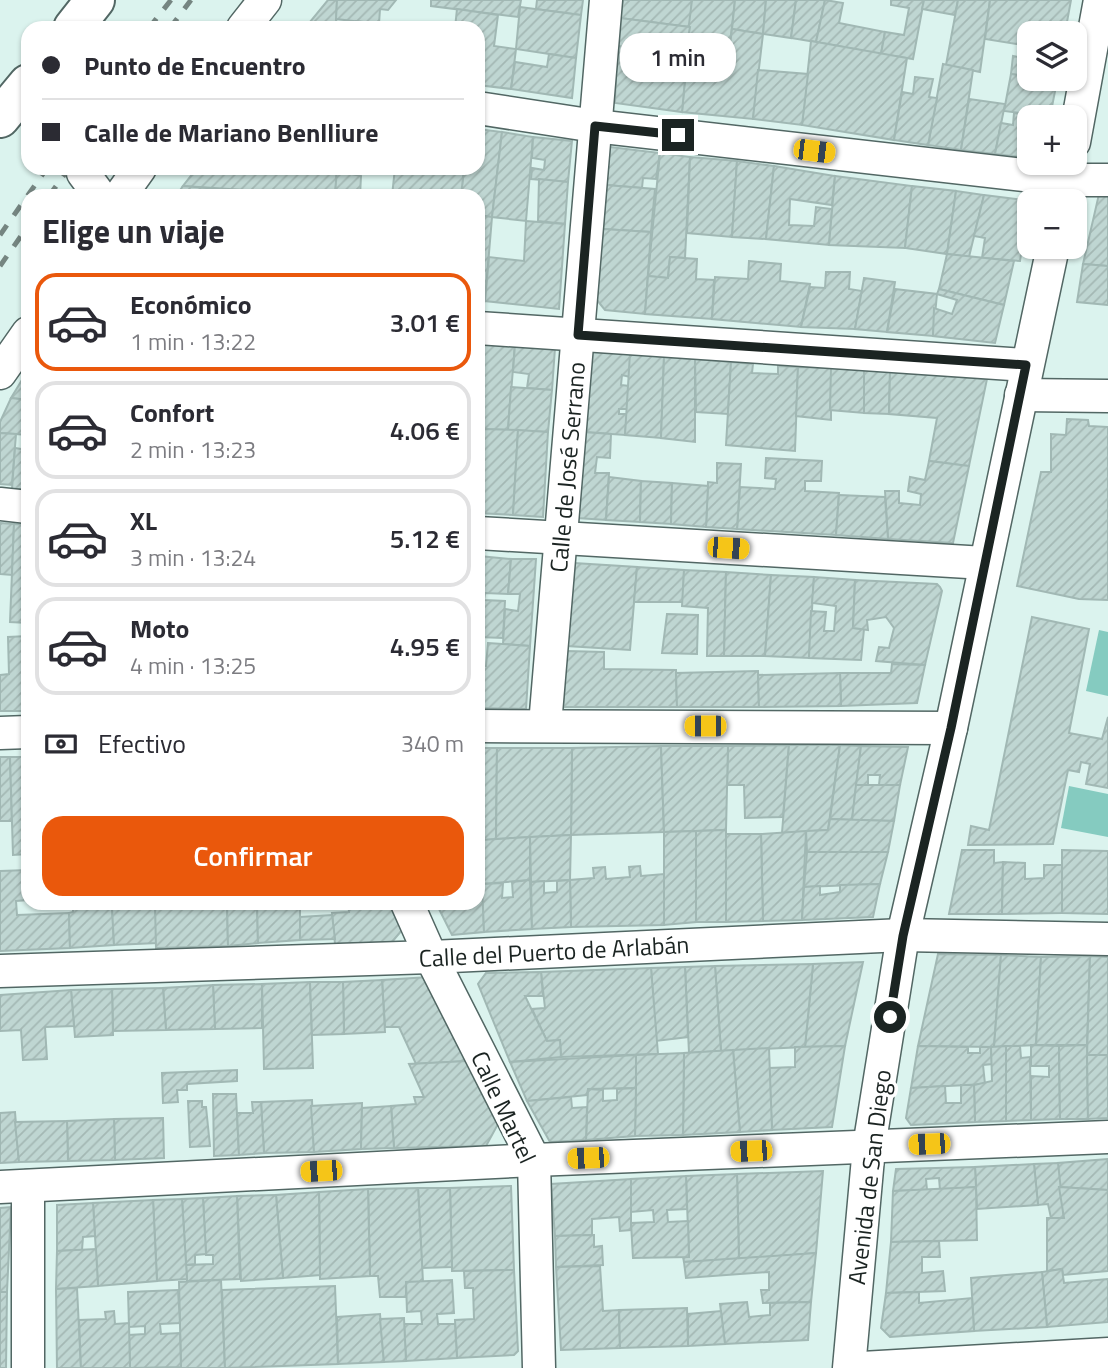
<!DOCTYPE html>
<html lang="es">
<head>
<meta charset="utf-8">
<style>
  :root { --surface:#fff; --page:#f2f2f3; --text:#2b2b33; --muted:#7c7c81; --line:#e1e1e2; --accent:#ea580c }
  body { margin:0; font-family:"Titillium Web",sans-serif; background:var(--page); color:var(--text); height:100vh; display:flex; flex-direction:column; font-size:26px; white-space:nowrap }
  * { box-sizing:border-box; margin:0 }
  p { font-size:23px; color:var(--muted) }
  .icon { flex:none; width:38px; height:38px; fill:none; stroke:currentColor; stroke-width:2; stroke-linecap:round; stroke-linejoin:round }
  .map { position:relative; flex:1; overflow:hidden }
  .panel { position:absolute; left:21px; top:189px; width:464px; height:721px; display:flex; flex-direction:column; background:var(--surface); border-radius:21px; box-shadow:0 2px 5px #0004 }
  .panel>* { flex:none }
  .top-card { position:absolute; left:21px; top:21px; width:464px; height:154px; border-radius:21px; box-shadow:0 2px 5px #0004; display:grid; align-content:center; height:154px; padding:0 21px; background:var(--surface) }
  .buttons { position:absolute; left:1017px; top:21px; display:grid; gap:14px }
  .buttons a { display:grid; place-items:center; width:70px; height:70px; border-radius:14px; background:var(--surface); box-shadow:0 2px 5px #0004; font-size:35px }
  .end { position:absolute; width:32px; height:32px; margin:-16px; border:9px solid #1b2422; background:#fff; box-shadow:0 0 0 4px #fff }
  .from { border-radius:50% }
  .bubble { position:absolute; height:49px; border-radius:21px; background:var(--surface); box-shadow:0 2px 5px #0004; font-size:23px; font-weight:600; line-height:49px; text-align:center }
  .car { position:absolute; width:21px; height:42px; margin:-21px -10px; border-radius:9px; box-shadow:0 0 5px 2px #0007; background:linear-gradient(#f5c518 24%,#345 0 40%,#f5c518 0 76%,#345 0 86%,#f5c518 0) }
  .top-card b { display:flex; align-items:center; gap:24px; height:66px; font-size:26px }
  .top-card b+b { border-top:2px solid var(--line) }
  .top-card i { width:18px; height:18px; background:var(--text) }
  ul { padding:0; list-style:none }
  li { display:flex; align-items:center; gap:21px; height:98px; margin:0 14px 10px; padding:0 7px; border:4px solid var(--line); border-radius:21px }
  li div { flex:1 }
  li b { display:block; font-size:26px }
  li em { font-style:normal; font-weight:600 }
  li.selected { border-color:var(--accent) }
  li>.icon { width:63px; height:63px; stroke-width:1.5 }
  h2 { padding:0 21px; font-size:32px; line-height:84px }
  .pay { display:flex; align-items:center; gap:18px; height:77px; padding:0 21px; font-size:26px }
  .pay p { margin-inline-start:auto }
  .button { display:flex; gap:14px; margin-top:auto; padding:14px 21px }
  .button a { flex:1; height:80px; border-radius:21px; background:var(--accent); color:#fff; font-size:28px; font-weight:600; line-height:80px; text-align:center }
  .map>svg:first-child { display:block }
  .garden { fill:#85cbc0 }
  .building { fill:url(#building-hatch); stroke:#a1b8b4; stroke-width:2 }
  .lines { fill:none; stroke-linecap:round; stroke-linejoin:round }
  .minor-casing { stroke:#526764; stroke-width:35 }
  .major-casing { stroke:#526764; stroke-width:42 }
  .minor { stroke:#fff; stroke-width:32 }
  .major { stroke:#fff; stroke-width:38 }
  .rail { stroke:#758581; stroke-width:5; stroke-dasharray:12 12; stroke-linecap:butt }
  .route { stroke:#1b2422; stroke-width:9 }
  .labels { text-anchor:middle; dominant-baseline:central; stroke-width:7; stroke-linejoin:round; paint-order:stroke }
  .street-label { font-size:24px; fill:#1b2422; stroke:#fff }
</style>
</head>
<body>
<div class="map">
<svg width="1108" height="1368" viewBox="0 0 1108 1368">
  <defs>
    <pattern id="building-hatch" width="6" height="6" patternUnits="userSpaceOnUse" patternTransform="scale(1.75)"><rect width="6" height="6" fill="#bfd6d2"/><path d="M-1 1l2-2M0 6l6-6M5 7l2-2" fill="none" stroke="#a4b8b4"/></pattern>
  </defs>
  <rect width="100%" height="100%" fill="#dbf3ee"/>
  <!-- garden -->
  <g class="garden">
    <polygon points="1099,630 1108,632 1108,696 1086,691"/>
    <polygon points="1069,786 1108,794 1108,837 1061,828"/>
  </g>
  <!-- building -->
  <g class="building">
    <polygon points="328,0 337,0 336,28 305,28"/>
    <polygon points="337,0 396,0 388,10 380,9 379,24 336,19"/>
    <polygon points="431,0 521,0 518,17 431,6"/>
    <polygon points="537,0 583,0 581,15 536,9"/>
    <polygon points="623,0 692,0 690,27 620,18"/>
    <polygon points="692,0 735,0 728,61 685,57"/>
    <polygon points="735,0 766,0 763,34 732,29"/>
    <polygon points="766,0 796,0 791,38 763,34"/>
    <polygon points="796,0 825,0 816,42 791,38"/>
    <polygon points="825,0 843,3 839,23 885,32 881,54 816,42"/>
    <polygon points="891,0 924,0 913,59 881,54 885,32 904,35 909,8 891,5"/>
    <polygon points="924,0 958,0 955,15 922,9"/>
    <polygon points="958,0 990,0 980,72 946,65"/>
    <polygon points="990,0 1071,0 1065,33 1029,33 1029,46 985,39"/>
    <polygon points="520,7 581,15 576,58 516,49"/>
    <polygon points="457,9 498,15 494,46 516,49 511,89 478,85 478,28 455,28"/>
    <polygon points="620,18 690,27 685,54 617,46"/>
    <polygon points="356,21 379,24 419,28 355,28"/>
    <polygon points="732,29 763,34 753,119 682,112 687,57 728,61"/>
    <polygon points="811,41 907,58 894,140 802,125"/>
    <polygon points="1026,45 1029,46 1029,77 1011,74 1013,56 1023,58"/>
    <polygon points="617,46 651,50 649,70 678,75 679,68 686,68 682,112 615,103"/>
    <polygon points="549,54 576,58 572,98 511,89 515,62 547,67"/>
    <polygon points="943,64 973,70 961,150 928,145"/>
    <polygon points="758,70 808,74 802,125 753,119"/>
    <polygon points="1011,74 1057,81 1050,117 1004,111"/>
    <polygon points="915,77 933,79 929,97 937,98 928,145 894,140 902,92 913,94"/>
    <polygon points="969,99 1005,104 995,154 961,150"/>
    <polygon points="1014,113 1036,117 1029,117 1029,158 995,154 1001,123 1013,125"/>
    <polygon points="478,129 502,132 492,217 478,215 478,196 461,196 464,168 478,168"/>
    <polygon points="502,132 533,137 526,221 492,217"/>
    <polygon points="533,137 572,141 568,182 531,179 532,168 544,170 545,160 532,158"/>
    <polygon points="610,147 660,153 656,179 643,178 642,188 606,185"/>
    <polygon points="660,153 690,157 685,258 670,257 668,278 648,276"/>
    <polygon points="690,157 737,161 732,237 687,233"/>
    <polygon points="737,161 774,166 766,239 732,237"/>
    <polygon points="774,166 835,176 832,205 790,199 789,225 814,226 816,207 832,209 829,245 766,239"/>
    <polygon points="197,168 337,168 335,196 183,186"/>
    <polygon points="337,168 352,168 351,174 361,176 360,196 335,196"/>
    <polygon points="395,168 464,168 461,196 392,196"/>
    <polygon points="835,176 912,186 905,248 829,245"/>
    <polygon points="539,179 568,182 565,224 538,221"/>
    <polygon points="606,185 655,189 651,232 603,229"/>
    <polygon points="183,186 254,192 254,196 176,196"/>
    <polygon points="912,186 956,191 947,254 905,248"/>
    <polygon points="956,191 984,195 969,257 947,254"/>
    <polygon points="1099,194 1108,195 1108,266 1083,264"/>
    <polygon points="984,195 1032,201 1029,201 1020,261 982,258 985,238 974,236"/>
    <polygon points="478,215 492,217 485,301 478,300"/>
    <polygon points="526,221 565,224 559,309 485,301 489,257 524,261"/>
    <polygon points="603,229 651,232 645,314 605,310 596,299"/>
    <polygon points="947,254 1014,261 1004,305 939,289"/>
    <polygon points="670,257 697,259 696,279 714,280 712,319 645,314 648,276 668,278"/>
    <polygon points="749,261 781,264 780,281 810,284 801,327 712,319 715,277 748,279"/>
    <polygon points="1083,264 1108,266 1108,305 1077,302"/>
    <polygon points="826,272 850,272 849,289 862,291 855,329 801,327 810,287 825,288"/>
    <polygon points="864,278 895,282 887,332 855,329"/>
    <polygon points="895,289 937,294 933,336 887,332"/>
    <polygon points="939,289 1004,305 995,343 933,336 934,308 952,314 957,300 937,294"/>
    <polygon points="478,341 483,342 478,401"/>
    <polygon points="483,342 515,344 508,430 481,429 482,425 478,425"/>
    <polygon points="515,344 555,348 552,390 527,388 529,374 513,372"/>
    <polygon points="588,348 630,353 630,377 622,375 621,385 629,386 628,409 619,409 619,414 627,414 625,435 583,432"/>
    <polygon points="630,353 664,357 661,438 625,435"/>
    <polygon points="664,357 695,359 695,442 661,438"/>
    <polygon points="695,359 731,362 728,414 696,412"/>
    <polygon points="731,362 753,364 752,373 778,374 778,366 798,367 795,451 726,445"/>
    <polygon points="798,367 831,368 831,420 796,416"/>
    <polygon points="831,368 864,370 864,413 830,410"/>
    <polygon points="28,370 28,400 11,398"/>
    <polygon points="864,370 890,372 889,414 864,413"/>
    <polygon points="890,372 987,379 969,466 929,461 937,418 889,414"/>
    <polygon points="511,387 552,390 548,432 508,430"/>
    <polygon points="11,398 28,400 28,435 0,433 0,422"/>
    <polygon points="1067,419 1088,420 1089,426 1108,427 1108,600 1079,599 1017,586 1041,472 1051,472 1051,434 1066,435"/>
    <polygon points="481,429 518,430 513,515 478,513"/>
    <polygon points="518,430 548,432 543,517 513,515"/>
    <polygon points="583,432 611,434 610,458 597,457 595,473 609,473 606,520 577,518"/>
    <polygon points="0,433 16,434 12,485 0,484"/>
    <polygon points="28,438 28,489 12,489 15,448 27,450"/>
    <polygon points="766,458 822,461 821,481 805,481 805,491 839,493 836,535 737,529 740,487 775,489 776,479 765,478"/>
    <polygon points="929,461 969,466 953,543 888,539 885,491 899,491 899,503 920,505 921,494 908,491 910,477 925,480"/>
    <polygon points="717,463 741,464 737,529 706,527 708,482 717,483"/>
    <polygon points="609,477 641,481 640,522 606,520"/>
    <polygon points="641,481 672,483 671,524 640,522"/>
    <polygon points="672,483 708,486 706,527 671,524"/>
    <polygon points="839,495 885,497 888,539 836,535"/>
    <polygon points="0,523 14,524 12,575 0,574"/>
    <polygon points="14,524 28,525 28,623 10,622"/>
    <polygon points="479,556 511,559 508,594 485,593 484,600 505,601 503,638 478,637"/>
    <polygon points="511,559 536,559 530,646 503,644 505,609 518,611 520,594 508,594"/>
    <polygon points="574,563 637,567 630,650 567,646"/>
    <polygon points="637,567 684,570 683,602 634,602"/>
    <polygon points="684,570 726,572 724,656 707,656 708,608 682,606"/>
    <polygon points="726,572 771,575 765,656 724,656"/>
    <polygon points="771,575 814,577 809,658 765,656"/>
    <polygon points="814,577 855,580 853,628 864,629 861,660 809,658 811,611 826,612 824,631 834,631 836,606 812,603"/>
    <polygon points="855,580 937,584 940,587 942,591 925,665 876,661 879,647 889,648 894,628 886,617 867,620 868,630 853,628"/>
    <polygon points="667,614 698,615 697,654 662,653"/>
    <polygon points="1032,617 1089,629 1069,733 1102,739 1108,717 1108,788 1086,784 1090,764 1081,762 1079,772 1068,770 1053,844 968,845 971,826 989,830"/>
    <polygon points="28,636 28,711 0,711 0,675 9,674 8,637"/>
    <polygon points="488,643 530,646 526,709 478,708 478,666 486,666"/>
    <polygon points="567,651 604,652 604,669 676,670 677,707 563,707"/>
    <polygon points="892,664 925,665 917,703 841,706 840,673 891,673"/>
    <polygon points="758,671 759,707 677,707 676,673"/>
    <polygon points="840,673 841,706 759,707 758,675"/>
    <polygon points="789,745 783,817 745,818 744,785 727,785 728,746"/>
    <polygon points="789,745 840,745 828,830 782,833"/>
    <polygon points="840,745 861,746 852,820 830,819"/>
    <polygon points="661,746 664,832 571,835 572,748"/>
    <polygon points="661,746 728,746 726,830 664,832"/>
    <polygon points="861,746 908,747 900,785 879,785 880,775 868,775 868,785 856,785"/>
    <polygon points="478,748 497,748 496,839 478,841"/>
    <polygon points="497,748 572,748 571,835 496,839"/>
    <polygon points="0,757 10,757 12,821 0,821"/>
    <polygon points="10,757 28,757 28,854 13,855"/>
    <polygon points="856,785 900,785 894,821 852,820"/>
    <polygon points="830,819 894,821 888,852 807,852 806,831 828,830"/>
    <polygon points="726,830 726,922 696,922 696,831"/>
    <polygon points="696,831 696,922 664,925 664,832"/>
    <polygon points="806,831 802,920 763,921 761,834"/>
    <polygon points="726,834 761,834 763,921 726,922"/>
    <polygon points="571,835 570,880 531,882 530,837"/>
    <polygon points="530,837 530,880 482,884 481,840"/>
    <polygon points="481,840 484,932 452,935 436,903 478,903 478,841"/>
    <polygon points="962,850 994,850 994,863 1003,862 1002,914 949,914"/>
    <polygon points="1062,850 1108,851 1108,914 1062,913"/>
    <polygon points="807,852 888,852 880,884 804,887"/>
    <polygon points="1003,862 1025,863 1025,879 1044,878 1044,865 1062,865 1062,913 1002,914"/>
    <polygon points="640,866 641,876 664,874 664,925 571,927 570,880 594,878 593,868 605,867 606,879 630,877 629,867"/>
    <polygon points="28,870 28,900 16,901 17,915 69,913 70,948 0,951 0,871"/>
    <polygon points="530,880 532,929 484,932 482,884 503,883 502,898 513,897 512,882"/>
    <polygon points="570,880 571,927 532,929 531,882 544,881 544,893 557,892 557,881"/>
    <polygon points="880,884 873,917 802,920 804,887 820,886 820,895 840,892 840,885"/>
    <polygon points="73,903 112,903 114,945 70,948 69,913 73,912"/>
    <polygon points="123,903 155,903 157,943 114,945 112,908 123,907"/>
    <polygon points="155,903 227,903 228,946 156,948"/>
    <polygon points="227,903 257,903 258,943 228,946"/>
    <polygon points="257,903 300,903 300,940 258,943"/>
    <polygon points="348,903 388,903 402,930 392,942 335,944 332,913 349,912"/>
    <polygon points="332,915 335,939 300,940 300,917"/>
    <polygon points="938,954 1001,955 994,1047 918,1046"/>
    <polygon points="1001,955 1041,957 1036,1045 994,1047"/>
    <polygon points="1090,956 1087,1045 1036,1045 1041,957"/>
    <polygon points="1090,956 1108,957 1108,1055 1087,1055"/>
    <polygon points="863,962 845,1046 805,1047 813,964"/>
    <polygon points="813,964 805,1047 721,1051 715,966"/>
    <polygon points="715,966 721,1051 689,1053 685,967"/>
    <polygon points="685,967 688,1037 656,1041 651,968"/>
    <polygon points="651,968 658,1054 561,1057 560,1040 547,1041 532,1009 545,1008 541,972"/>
    <polygon points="541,972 543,996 525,996 547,1041 560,1040 561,1057 510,1062 478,984 486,973"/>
    <polygon points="429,977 467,1061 416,1064 399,1027 385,1027 382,980"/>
    <polygon points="382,980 385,1032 344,1034 343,982"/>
    <polygon points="310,982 313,1068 264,1069 262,984"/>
    <polygon points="310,982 343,982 344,1034 312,1035"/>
    <polygon points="262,984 262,1028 215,1029 213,985"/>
    <polygon points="213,985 215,1029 166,1030 163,988"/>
    <polygon points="163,988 166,1030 113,1031 112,989"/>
    <polygon points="112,989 113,1035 75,1037 71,990"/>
    <polygon points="71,990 74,1026 45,1027 47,1059 23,1060 21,1030 0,1031 0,995"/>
    <polygon points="1031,1045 1059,1046 1060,1119 1031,1120 1031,1076 1049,1077 1049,1066 1031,1066"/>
    <polygon points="1087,1045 1088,1119 1060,1119 1059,1046"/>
    <polygon points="845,1046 832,1127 772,1130 769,1068 795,1067 795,1047"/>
    <polygon points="918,1046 968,1047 968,1053 980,1053 980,1047 991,1047 992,1064 983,1065 985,1084 911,1088"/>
    <polygon points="1006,1046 1006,1121 975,1122 974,1085 992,1081 991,1047"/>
    <polygon points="1006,1046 1020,1046 1021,1058 1030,1057 1031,1120 1006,1121"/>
    <polygon points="769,1048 772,1130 740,1132 733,1050"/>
    <polygon points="733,1050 740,1132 683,1135 684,1053"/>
    <polygon points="684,1053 683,1135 635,1136 636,1055"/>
    <polygon points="636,1055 636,1088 588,1089 587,1095 527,1101 510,1062"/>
    <polygon points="1087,1055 1108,1055 1108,1118 1088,1119"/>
    <polygon points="467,1061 498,1124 486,1146 394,1148 391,1106 416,1104 414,1097 424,1097 409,1064"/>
    <polygon points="237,1070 237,1081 187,1084 187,1090 177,1090 178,1102 163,1103 162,1073"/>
    <polygon points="961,1085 974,1085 975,1122 911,1125 906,1118 911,1088 945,1086 946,1103 961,1103"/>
    <polygon points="636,1088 635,1136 586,1140 588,1089 603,1090 603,1101 617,1100 617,1089"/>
    <polygon points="213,1094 236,1094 239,1155 214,1156"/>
    <polygon points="571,1097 572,1108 587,1107 586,1140 550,1142 527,1101"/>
    <polygon points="312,1100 314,1152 264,1153 261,1102"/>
    <polygon points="188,1101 202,1101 202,1107 206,1107 210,1146 190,1147"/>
    <polygon points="252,1102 261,1102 264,1153 239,1155 237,1113 253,1113"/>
    <polygon points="362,1103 361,1149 314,1152 311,1106"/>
    <polygon points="391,1106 394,1148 361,1149 362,1108"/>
    <polygon points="15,1112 19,1162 0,1163 0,1113"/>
    <polygon points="163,1118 164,1158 115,1160 114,1119"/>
    <polygon points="114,1119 115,1160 68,1161 67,1121"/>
    <polygon points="67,1121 68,1161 19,1162 15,1122"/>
    <polygon points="1108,1159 1108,1190 1059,1187 1058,1163"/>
    <polygon points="1058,1163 1064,1218 1051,1218 1048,1204 1038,1205 1034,1164"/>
    <polygon points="1034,1164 1038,1205 977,1209 975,1167"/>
    <polygon points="975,1167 976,1187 940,1190 939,1178 926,1179 927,1190 893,1191 896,1169"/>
    <polygon points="823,1171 816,1253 739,1259 737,1174"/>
    <polygon points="737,1174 739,1259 684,1262 683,1257 689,1257 686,1176"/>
    <polygon points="686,1176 687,1209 667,1210 668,1222 688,1221 689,1257 633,1258 631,1223 654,1222 653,1210 631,1212 631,1179"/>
    <polygon points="631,1179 631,1230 620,1231 619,1217 592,1219 592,1235 555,1236 551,1184"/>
    <polygon points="511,1186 514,1270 452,1271 450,1188"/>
    <polygon points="976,1187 977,1240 891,1242 893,1191"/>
    <polygon points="1059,1187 1108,1190 1108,1271 1063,1275 1062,1269 1047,1271 1047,1218 1064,1218"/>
    <polygon points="418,1188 450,1188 452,1267 422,1268"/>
    <polygon points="418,1188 423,1282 406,1282 406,1297 380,1297 378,1276 370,1276 368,1189"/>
    <polygon points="368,1189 370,1276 320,1279 319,1192"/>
    <polygon points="319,1192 320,1275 283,1278 276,1195"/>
    <polygon points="276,1195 283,1278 241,1281 237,1196"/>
    <polygon points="237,1196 240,1279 187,1281 186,1265 213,1264 213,1255 206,1255 203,1198"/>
    <polygon points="203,1198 206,1254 195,1255 195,1264 186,1265 182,1199"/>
    <polygon points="182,1199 187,1279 157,1281 153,1200"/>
    <polygon points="153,1200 157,1281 98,1286 93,1203"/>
    <polygon points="93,1203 95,1236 83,1237 82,1250 57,1251 57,1205"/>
    <polygon points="11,1207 7,1292 0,1292 0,1208"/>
    <polygon points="594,1235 594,1247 602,1246 603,1265 556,1267 555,1236"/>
    <polygon points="939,1241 940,1257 922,1257 922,1273 943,1271 945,1291 886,1293 891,1242"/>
    <polygon points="96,1249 98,1286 56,1289 57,1251"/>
    <polygon points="816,1253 811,1302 763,1303 761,1290 769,1290 769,1272 686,1278 684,1262"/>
    <polygon points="600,1266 603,1311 619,1310 620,1348 561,1350 556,1267"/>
    <polygon points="1062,1269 1064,1283 1108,1279 1108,1322 1047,1327 1042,1272"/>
    <polygon points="514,1270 518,1351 514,1355 457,1358 455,1320 474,1319 473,1288 465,1288 464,1271"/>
    <polygon points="1042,1272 1047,1327 974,1331 971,1278"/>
    <polygon points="221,1280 225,1368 181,1368 179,1282"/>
    <polygon points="452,1280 454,1313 437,1314 438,1324 455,1324 457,1358 406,1361 404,1324 422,1324 421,1311 407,1312 406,1282"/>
    <polygon points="335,1286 338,1364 225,1368 222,1290"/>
    <polygon points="77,1288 81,1368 57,1368 56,1289"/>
    <polygon points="178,1290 180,1323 160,1324 161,1334 180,1333 181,1367 130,1368 129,1335 145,1334 145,1326 129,1327 128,1292"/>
    <polygon points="0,1292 7,1292 6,1368 0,1368"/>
    <polygon points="919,1292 919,1303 972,1298 974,1331 890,1337 881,1328 886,1293"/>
    <polygon points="747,1302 749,1317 770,1315 770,1303 811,1302 808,1340 725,1344 720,1304"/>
    <polygon points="687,1308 688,1346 620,1348 619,1310"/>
    <polygon points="114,1311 115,1324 129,1323 130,1368 81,1368 79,1320 106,1319 105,1312"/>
    <polygon points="721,1311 725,1344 688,1346 688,1314"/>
    <polygon points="380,1314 384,1362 338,1364 337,1317"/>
    <polygon points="404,1318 406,1361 384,1362 380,1319"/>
  </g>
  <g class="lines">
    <!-- minor casing -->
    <g class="minor-casing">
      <g id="minor">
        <polyline points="243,28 265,0"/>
        <polyline points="478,108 595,126 1068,180 1108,180"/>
        <polyline points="1074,142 1100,0"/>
        <polyline points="83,173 100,196"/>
        <polyline points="120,196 140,168"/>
        <polyline points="478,328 1026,365"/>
        <polyline points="0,373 28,333"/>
        <polyline points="1021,395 1108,396"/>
        <polyline points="0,504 28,507"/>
        <polyline points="478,533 985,563"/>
        <polyline points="545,725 606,0"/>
        <polyline points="478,726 951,728"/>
        <polyline points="0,733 28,732"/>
        <polyline points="407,903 431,957 534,1160 539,1368"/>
        <polyline points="0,971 431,957 903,935 1108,939"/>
        <polyline points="0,1187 534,1160 1108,1137"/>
        <polyline points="28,1368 28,1186"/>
        <polyline points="849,1368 869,1147 903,935 951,728 1053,247"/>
        <polyline points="862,1368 1108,1354"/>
      </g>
    </g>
    <!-- major casing -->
    <g class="major-casing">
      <g id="major">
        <polyline points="73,28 95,0"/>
        <polyline points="0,118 28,84"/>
      </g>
    </g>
    <!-- minor -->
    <use href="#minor" class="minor"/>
    <!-- major -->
    <use href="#major" class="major"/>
    <!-- rail -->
    <g class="rail">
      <polyline points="149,28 171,0"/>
      <polyline points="170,28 191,0"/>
      <polyline points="49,196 69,168"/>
      <polyline points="0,235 47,168"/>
      <polyline points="0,266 28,226"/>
    </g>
  </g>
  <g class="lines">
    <!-- route -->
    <polyline class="route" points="678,135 595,126 578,335 1026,365 951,728 903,936 890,1017"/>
  </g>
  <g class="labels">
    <!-- street labels -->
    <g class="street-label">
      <text transform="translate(567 467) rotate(-85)">Calle de José Serrano</text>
      <text transform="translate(554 951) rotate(-3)">Calle del Puerto de Arlabán</text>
      <text transform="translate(504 1107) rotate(65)">Calle Martel</text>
      <text transform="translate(869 1177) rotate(-83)">Avenida de San Diego</text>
    </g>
  </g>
</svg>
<div class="buttons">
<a><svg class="icon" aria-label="layers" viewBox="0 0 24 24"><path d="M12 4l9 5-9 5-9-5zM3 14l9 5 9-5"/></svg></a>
<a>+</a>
<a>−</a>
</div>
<i class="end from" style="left:890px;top:1017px"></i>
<i class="end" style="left:678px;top:135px"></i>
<div class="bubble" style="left:620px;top:33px;width:116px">1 min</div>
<i class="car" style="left:814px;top:151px;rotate:97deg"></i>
<i class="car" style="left:728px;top:548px;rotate:94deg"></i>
<i class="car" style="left:705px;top:726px;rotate:270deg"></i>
<i class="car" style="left:929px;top:1144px;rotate:268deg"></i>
<i class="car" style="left:751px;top:1151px;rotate:268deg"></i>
<i class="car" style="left:588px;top:1158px;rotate:268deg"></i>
<i class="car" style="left:321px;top:1171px;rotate:267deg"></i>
<div class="top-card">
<b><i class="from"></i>Punto de Encuentro</b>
<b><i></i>Calle de Mariano Benlliure</b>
</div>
<section class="panel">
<h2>Elige un viaje</h2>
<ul>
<li class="selected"><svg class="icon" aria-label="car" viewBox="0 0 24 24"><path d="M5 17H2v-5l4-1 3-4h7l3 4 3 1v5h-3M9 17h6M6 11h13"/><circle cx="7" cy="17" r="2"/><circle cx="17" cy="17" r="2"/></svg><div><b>Económico</b><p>1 min · 13:22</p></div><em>3.01 €</em></li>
<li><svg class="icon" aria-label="car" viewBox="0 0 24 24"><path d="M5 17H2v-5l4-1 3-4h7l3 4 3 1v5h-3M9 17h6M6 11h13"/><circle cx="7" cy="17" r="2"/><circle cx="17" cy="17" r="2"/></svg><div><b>Confort</b><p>2 min · 13:23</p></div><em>4.06 €</em></li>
<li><svg class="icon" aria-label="car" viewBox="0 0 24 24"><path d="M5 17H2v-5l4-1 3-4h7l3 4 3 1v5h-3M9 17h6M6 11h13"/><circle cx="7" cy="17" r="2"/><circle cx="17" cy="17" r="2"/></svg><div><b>XL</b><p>3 min · 13:24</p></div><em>5.12 €</em></li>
<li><svg class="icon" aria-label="car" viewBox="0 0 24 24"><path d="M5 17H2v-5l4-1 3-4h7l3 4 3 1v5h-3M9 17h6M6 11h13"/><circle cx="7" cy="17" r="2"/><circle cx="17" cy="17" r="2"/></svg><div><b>Moto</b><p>4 min · 13:25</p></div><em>4.95 €</em></li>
</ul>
<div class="pay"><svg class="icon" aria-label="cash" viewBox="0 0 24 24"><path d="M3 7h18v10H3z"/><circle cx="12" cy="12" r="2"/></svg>Efectivo<p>340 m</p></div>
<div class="button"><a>Confirmar</a></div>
</section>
</div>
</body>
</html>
